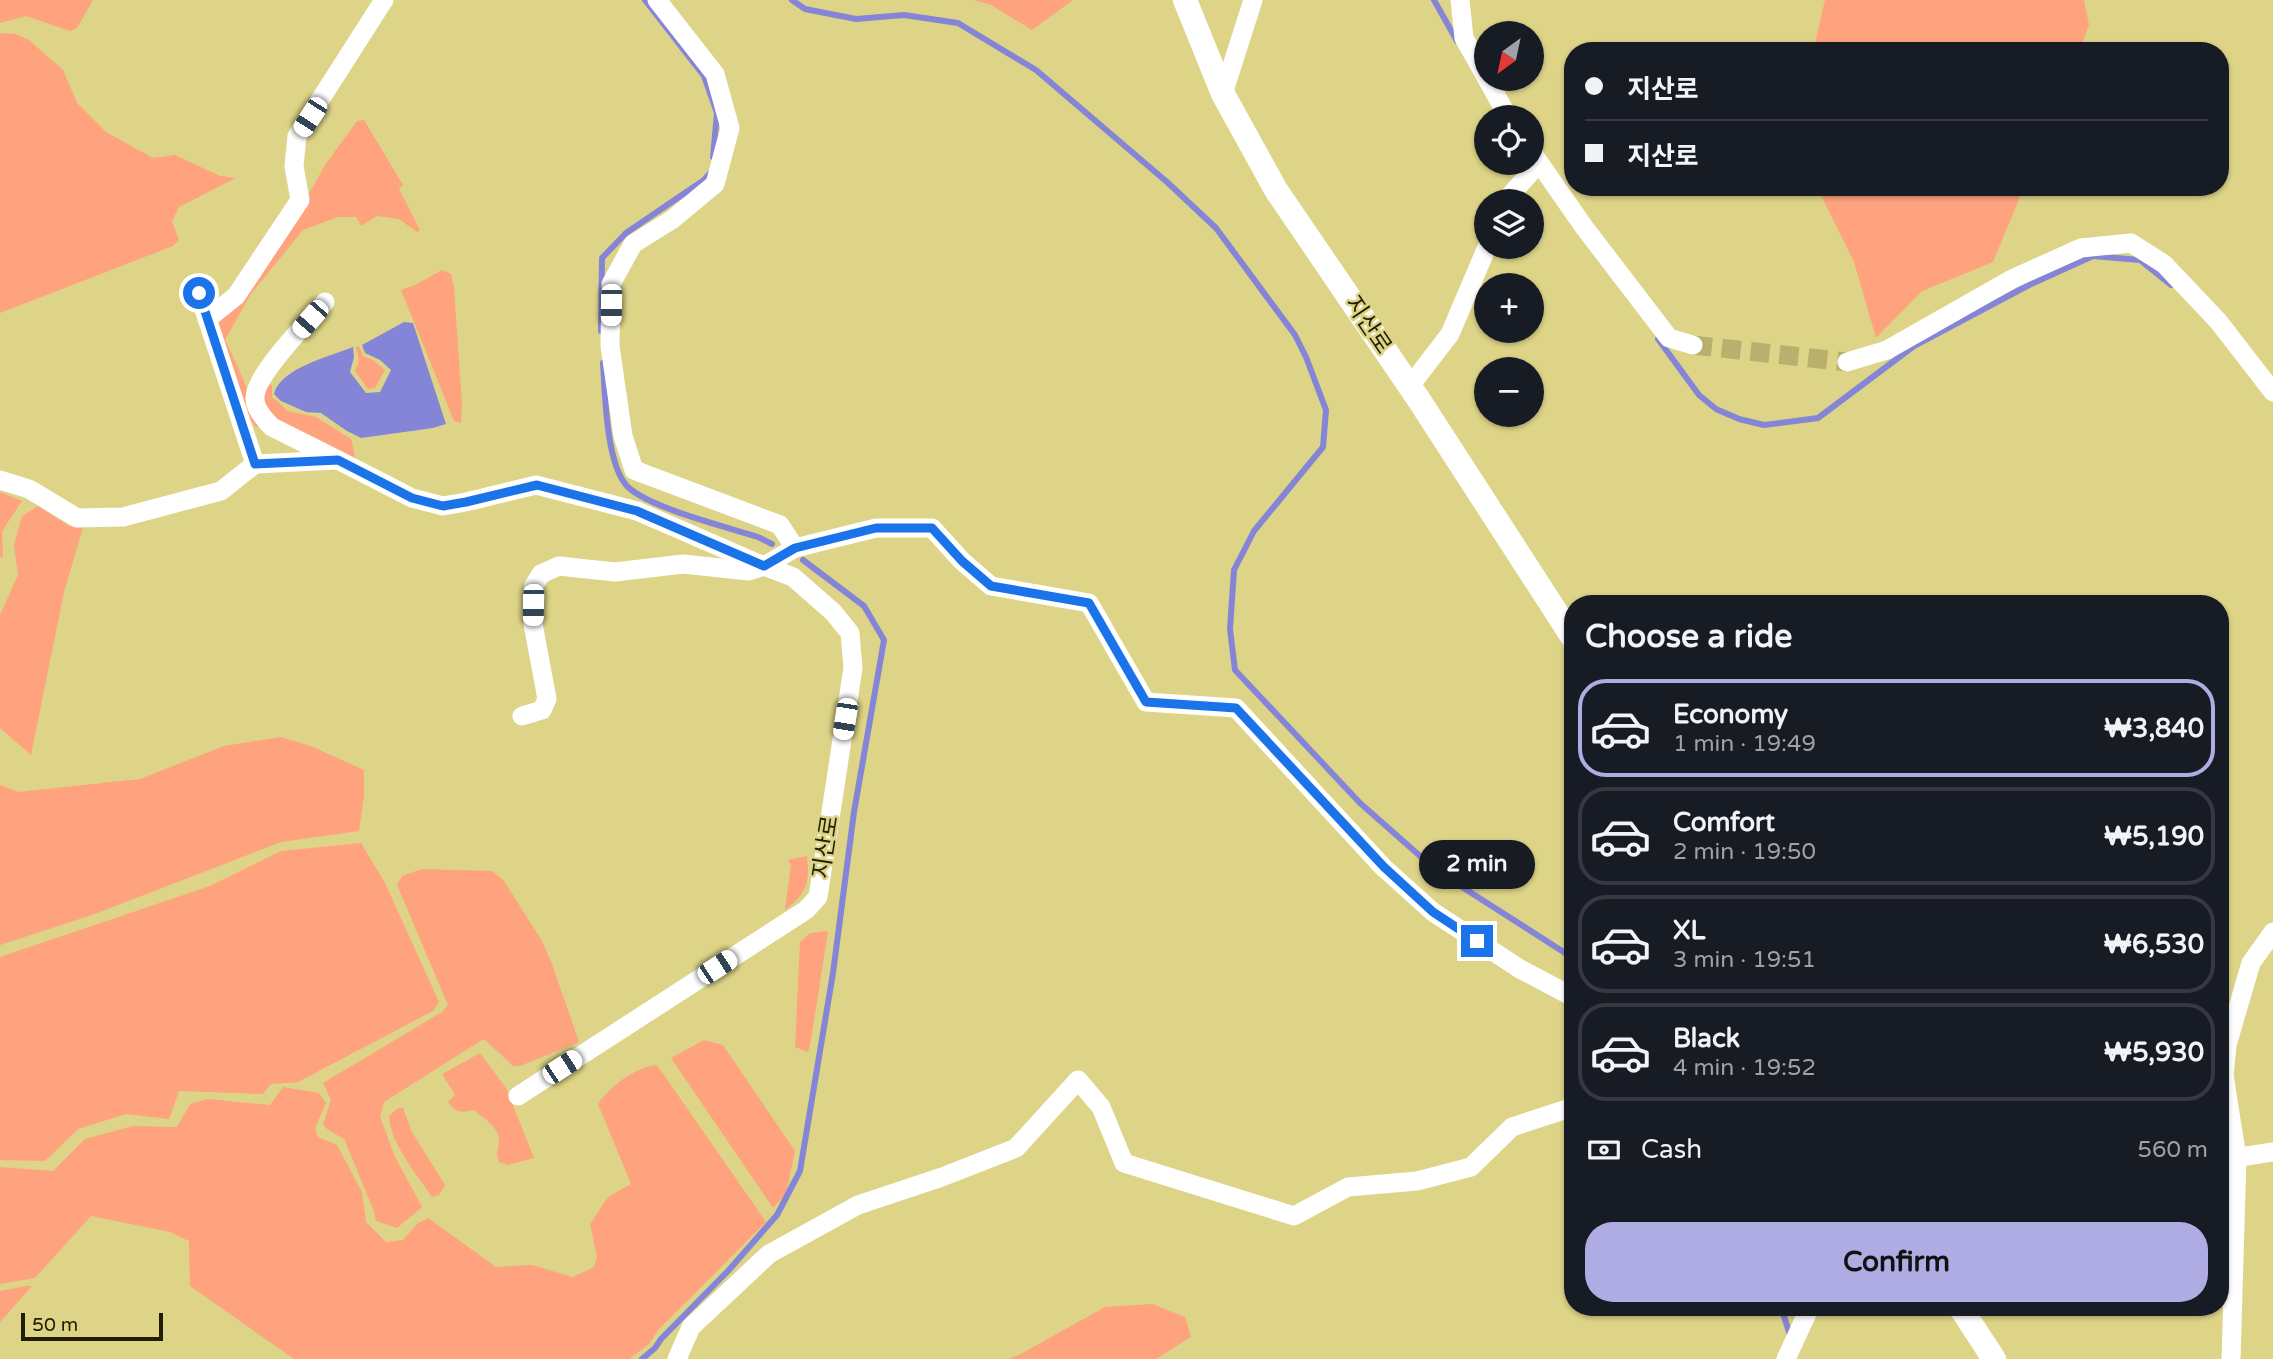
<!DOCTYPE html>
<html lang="en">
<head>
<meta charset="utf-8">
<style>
  :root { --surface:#171b24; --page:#20242c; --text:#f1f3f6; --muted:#9ea1a6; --line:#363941; --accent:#afabe3 }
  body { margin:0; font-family:"Varela Round","Noto Sans KR",sans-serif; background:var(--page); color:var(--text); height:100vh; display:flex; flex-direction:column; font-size:26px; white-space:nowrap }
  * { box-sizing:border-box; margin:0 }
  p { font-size:23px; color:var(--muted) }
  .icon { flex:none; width:38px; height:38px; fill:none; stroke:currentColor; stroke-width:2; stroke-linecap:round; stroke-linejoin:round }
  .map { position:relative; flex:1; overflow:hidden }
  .panel { position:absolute; left:1564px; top:595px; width:665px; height:721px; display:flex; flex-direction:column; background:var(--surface); border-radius:28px; box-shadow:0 2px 5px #0004 }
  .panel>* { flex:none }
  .banner { position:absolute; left:1564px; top:42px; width:665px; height:154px; border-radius:28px; box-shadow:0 2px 5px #0004; display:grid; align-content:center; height:154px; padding:0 21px; background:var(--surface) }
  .needle { width:46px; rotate:213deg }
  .fabs { position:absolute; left:1474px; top:21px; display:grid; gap:14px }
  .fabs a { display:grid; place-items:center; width:70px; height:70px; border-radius:50%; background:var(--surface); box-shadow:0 2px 5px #0004; font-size:35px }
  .scale { position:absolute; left:21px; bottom:18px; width:142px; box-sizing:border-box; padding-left:7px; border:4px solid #221e00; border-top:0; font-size:19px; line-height:24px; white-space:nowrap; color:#221e00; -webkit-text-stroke:5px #ddd487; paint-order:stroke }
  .end { position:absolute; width:32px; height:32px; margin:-16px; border:9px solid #1a73e8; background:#fff; box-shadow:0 0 0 4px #fff }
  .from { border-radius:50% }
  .bubble { position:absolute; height:49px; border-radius:24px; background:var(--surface); box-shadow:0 2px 5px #0004; font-size:23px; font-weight:700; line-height:49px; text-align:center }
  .car { position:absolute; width:21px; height:42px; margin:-21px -10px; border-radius:9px; box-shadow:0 0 5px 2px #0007; background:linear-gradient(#fff 24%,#345 0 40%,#fff 0 76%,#345 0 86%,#fff 0) }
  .banner b { display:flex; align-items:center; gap:24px; height:66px; font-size:26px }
  .banner b+b { border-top:2px solid var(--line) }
  .banner i { width:18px; height:18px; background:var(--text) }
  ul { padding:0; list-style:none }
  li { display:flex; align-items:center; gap:21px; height:98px; margin:0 14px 10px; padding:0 7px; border:4px solid var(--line); border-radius:28px }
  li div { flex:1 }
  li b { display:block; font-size:26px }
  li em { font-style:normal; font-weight:700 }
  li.selected { border-color:var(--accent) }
  li>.icon { width:63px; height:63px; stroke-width:1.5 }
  h2 { padding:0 21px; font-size:32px; line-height:84px }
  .pay { display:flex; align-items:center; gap:18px; height:77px; padding:0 21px; font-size:26px }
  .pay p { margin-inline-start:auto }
  .button { display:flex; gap:14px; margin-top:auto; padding:14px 21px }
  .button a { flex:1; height:80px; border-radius:28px; background:var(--accent); color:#111; font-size:28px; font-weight:700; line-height:80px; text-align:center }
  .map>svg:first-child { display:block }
  .green { fill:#fea37e }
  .water { fill:#8585d8 }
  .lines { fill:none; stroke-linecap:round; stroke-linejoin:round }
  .stream { stroke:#8585d8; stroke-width:6 }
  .minor-tunnel { stroke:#b8b06c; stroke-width:19; stroke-dasharray:19 10; stroke-linecap:butt }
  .minor { stroke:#fff; stroke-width:19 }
  .major { stroke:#fff; stroke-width:24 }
  .route { stroke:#1a73e8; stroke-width:9 }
  .labels { text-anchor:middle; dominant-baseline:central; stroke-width:5; stroke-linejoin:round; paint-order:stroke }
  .street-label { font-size:23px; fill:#221e00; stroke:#ddd487 }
</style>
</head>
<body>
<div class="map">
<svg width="2273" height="1359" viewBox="0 0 2273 1359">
  <rect width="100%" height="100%" fill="#ddd487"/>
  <!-- green -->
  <g class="green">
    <polygon points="0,0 93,0 77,28 70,31 26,16 0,23"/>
    <polygon points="974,0 1073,0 1032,30 991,5"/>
    <polygon points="1825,0 2084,0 2089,25 2079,51 1813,51"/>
    <polygon points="0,33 16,34 29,40 63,70 77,103 106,132 153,158 175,155 220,176 236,178 179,207 172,221 179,240 173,246 0,313"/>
    <polygon points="364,120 403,185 399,189 420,230 417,232 399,219 377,216 361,226 356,217 338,217 303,230 250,295 225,340 241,374 261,425 256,427 250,420 218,325 223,315 303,204 325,165 357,121"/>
    <polygon points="1817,187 2024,187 1993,262 1922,291 1876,338 1854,262"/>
    <polygon points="442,270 451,274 454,288 462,404 461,423 454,421 401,290 415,285"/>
    <polygon points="359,346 363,356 373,360 385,370 375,388 368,389 355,371 359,361 356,347"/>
    <path d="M265,384l7,1v12l16,14 28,6 35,22 5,22c-20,-14 -43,-24 -65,-35 -10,-6 -20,-9 -29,-17z"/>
    <polygon points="0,492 22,501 2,531 3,558 0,557"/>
    <polygon points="38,506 69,526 84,524 64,592 31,755 0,728 0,615 18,575 14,545 22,516"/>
    <polygon points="281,737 313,747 364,770 364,796 359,831 281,842 92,915 0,945 0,785 18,792 140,779 224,746"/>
    <polygon points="361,843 385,883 439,1002 433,1011 298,1082 271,1084 263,1094 179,1091 169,1119 126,1114 78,1129 45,1161 0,1160 0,957 210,886 281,851"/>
    <path d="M807,856c3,27 0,37 -22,54l6,-45 -3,-5z"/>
    <polygon points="422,869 492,871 504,881 542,941 552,964 579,1042 520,1066 513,1066 485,1040 482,1040 384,1102 380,1117 395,1157 422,1207 397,1228 376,1221 374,1211 344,1139 328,1130 323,1124 331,1100 323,1083 442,1012 448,1005 397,885 402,876"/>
    <polygon points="828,931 811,1040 808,1052 795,1047 800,942 810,933"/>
    <polygon points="704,1040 723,1045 795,1151 786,1194 773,1208 671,1058"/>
    <path d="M480,1053l26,35 28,70 -26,7 -9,-3c-4,-11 0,-12 0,-22 0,-13 -16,-22 -25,-30 -13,3 -17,3 -26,-8l7,-7 -13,-21z"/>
    <path d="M657,1065l109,157 -107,107 -10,15 -20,15h-335l-104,-73 -1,-45 -19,-9 -79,-16 -56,62 -35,6v-117l53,4 32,-32 48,-13 44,1 13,-23 18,-5 62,6 13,-18 36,6 7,10 -11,25 3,9 19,8 25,47 4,30 20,20 17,-2 14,-16 11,-6 68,49 36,-2 41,12 21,-10 3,-10 -7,-33 18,-27 23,-13 -33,-80c12,-18 38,-37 59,-39z"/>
    <path d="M398,1108h5l9,24 33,53 -6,10 -7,2c-16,-24 -41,-52 -43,-81z"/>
    <polygon points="26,1286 32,1286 0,1322 0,1291"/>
    <polygon points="1152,1304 1185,1317 1191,1337 1156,1359 1008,1359 1019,1355 1105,1307"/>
  </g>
  <!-- water -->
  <path class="water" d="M404,322l9,1 33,101 -13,4 -72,10 -14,-7 -26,-18 -15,-1 -25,-11 -7,-7c6,-26 57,-38 79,-47l1,10 -4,15 16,21 14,-1 11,-22 -11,-10 -15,-7 -3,-8z"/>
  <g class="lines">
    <!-- stream -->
    <g class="stream">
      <polyline points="645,0 704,76 717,113 713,157"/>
      <polyline points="792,0 805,9 856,19 904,15 958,23 1036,70 1167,182 1216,228 1295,335 1306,357 1326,410 1323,447 1254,531 1234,570 1230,629 1235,670 1360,803 1437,871 1573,958"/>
      <polyline points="1434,0 1457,41"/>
      <polyline points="601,331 602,258 626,233 704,180 712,171"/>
      <polyline points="1658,339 1699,395 1716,409 1739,419 1764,425 1818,418 1914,346 2029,285 2093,256 2140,260 2171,285"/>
      <path d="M603,363c2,30 3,103 25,124 22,21 99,40 130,50l14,7"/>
      <polyline points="1781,1307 1790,1335"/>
      <polyline points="642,1359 655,1348 661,1339 728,1271 777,1215 800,1171 833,973 854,812 884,640 864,606 803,560"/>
    </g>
    <!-- minor-tunnel -->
    <polyline class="minor-tunnel" points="1693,345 1847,362"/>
    <!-- minor -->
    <g class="minor">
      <polyline points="657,0 715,74 730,128 715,184 673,219 633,244 611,284 610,346 623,436 634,470 780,525 795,548"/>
      <polyline points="1460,0 1464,38 1486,77"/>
      <polyline points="1487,79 1508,117"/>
      <polyline points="1223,94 1253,0"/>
      <polyline points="1531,151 1584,227 1669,338 1693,345"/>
      <polyline points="1505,201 1539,163"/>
      <polyline points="199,294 255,464 338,460 412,498 443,506 466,502 536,485 637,511 764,566 795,548 876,528 932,528 962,561 991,586 1089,603 1146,702 1236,708 1383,867 1433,912 1520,969 1573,997"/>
      <path d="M325,302c-16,19 -72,74 -70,97 0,10 10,21 17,28l66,33"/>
      <polyline points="207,319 236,296 300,200 294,166 297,136 384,0"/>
      <polyline points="1847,362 1887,350 2012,279 2081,248 2131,243 2164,264 2218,321 2273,392"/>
      <polyline points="1410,386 1450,334 1487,247"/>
      <polyline points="0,480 29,489 77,518 123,517 221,491 255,464"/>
      <polyline points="518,1096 806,910 818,897 853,668 850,633 833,612 793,577 764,566 749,571 683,564 615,572 559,566 541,574 533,587 533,624 547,699 542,710 522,716"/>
      <polyline points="2221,1160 2273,1152"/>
      <polyline points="677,1359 691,1327 769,1254 858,1205 942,1177 1016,1148 1078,1080 1101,1107 1124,1163 1294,1216 1348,1187 1417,1181 1471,1167 1512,1127 1573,1107"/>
      <polyline points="1786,1359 1810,1307"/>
      <polyline points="2231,1359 2237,1158 2224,1075 2227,1045 2251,963 2273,932"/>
    </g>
    <!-- major -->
    <g class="major">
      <polyline points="1185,0 1223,94 1276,190 1419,400 1573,638"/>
      <polyline points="1960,1307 1994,1359"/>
    </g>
  </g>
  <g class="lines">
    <!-- route -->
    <polyline class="route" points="199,293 255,464 338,460 412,498 443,506 466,502 537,485 637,511 764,566 795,548 876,528 932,528 962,561 991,586 1089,603 1146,702 1236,708 1384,867 1433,912 1477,941"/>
  </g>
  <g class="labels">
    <!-- street labels -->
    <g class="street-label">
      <text transform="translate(1368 325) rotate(56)">지산로</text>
      <text transform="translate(826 847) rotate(-81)">지산로</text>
    </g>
  </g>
</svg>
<div class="fabs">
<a><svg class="needle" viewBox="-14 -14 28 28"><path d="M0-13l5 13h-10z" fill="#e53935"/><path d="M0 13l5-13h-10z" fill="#9ea1a6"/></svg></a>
<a><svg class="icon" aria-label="locate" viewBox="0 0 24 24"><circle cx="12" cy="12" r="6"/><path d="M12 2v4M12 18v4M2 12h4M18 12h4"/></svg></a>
<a><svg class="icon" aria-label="layers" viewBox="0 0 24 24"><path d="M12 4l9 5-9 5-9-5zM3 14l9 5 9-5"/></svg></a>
<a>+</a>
<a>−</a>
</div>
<div class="scale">50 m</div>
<i class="end from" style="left:199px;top:293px"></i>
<i class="end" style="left:1477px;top:941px"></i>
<div class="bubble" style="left:1419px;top:840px;width:116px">2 min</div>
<i class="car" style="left:310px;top:117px;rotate:213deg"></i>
<i class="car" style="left:611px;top:305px;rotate:181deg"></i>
<i class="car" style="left:310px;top:319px;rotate:221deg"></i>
<i class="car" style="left:533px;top:605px;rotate:181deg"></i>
<i class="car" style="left:845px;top:719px;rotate:189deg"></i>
<i class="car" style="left:717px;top:967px;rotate:57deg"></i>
<i class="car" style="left:562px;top:1067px;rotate:57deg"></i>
<div class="banner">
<b><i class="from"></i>지산로</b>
<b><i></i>지산로</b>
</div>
<section class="panel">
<h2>Choose a ride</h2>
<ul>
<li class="selected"><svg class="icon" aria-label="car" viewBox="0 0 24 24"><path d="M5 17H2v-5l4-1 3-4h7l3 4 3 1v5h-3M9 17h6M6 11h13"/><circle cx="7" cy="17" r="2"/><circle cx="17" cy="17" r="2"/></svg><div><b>Economy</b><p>1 min · 19:49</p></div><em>₩3,840</em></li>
<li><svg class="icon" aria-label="car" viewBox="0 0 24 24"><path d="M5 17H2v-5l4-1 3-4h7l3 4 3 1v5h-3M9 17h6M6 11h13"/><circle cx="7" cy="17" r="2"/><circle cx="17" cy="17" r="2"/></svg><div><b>Comfort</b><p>2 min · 19:50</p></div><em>₩5,190</em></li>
<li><svg class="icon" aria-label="car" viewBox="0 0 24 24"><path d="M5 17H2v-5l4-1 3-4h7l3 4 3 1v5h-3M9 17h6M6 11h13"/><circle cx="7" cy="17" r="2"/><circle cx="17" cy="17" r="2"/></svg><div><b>XL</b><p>3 min · 19:51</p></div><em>₩6,530</em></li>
<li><svg class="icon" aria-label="car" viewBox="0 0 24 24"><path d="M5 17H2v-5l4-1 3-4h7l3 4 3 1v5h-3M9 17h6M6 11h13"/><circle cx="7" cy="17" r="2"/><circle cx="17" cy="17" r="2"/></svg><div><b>Black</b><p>4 min · 19:52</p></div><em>₩5,930</em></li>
</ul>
<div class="pay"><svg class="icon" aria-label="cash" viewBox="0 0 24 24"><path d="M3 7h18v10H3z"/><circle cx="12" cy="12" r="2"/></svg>Cash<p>560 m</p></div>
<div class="button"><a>Confirm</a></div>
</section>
</div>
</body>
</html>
